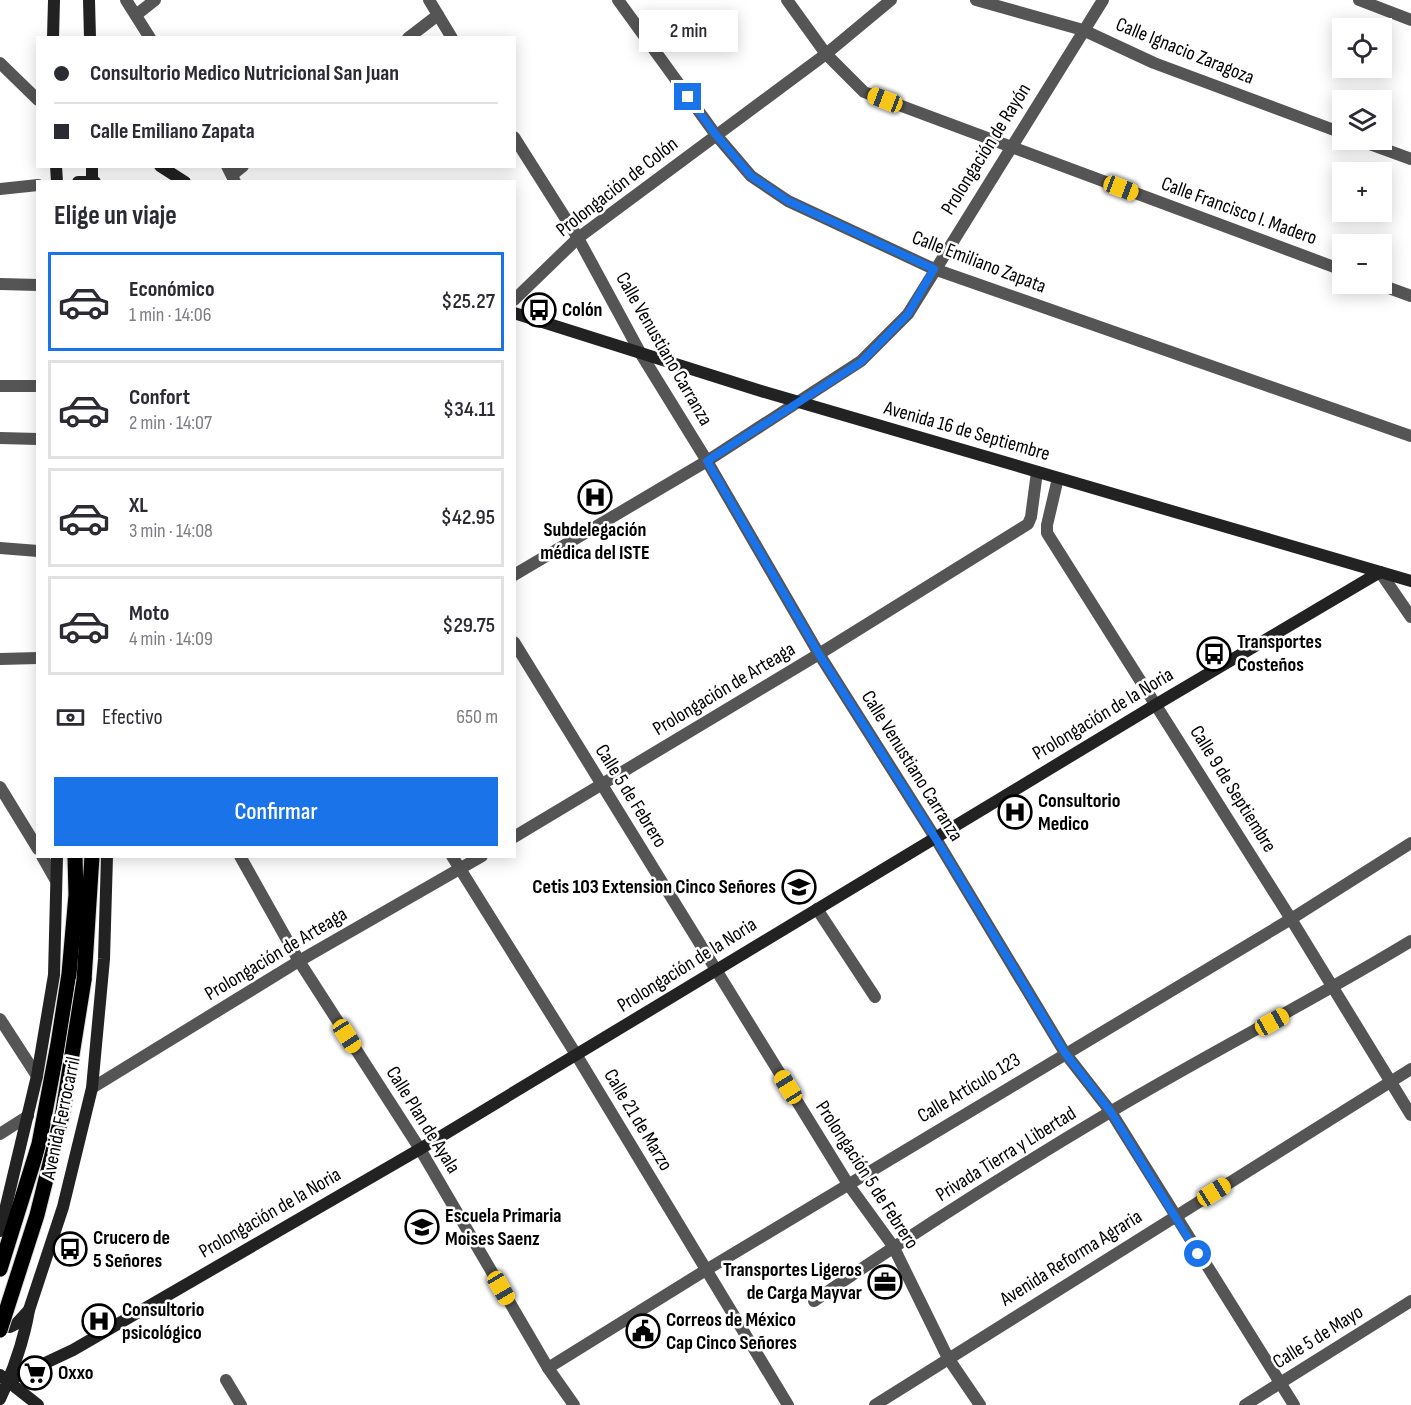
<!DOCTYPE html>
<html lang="es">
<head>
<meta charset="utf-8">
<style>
  :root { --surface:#fff; --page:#f2f2f3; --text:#2b2b33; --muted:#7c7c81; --line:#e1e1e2; --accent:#1a73e8 }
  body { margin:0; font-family:"Sofia Sans Condensed",sans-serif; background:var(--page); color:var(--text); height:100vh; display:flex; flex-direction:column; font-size:22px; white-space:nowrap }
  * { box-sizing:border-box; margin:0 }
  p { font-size:20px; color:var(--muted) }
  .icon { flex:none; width:33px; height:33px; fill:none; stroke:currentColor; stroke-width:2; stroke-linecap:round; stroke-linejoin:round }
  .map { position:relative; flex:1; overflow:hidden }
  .details { position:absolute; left:36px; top:180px; width:480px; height:678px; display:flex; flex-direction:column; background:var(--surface); border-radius:0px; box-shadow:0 3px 15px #0003 }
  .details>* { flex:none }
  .banner { position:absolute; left:36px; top:36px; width:480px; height:132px; border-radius:0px; box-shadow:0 3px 15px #0003; display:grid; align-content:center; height:132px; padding:0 18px; background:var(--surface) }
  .buttons { position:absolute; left:1332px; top:18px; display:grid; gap:12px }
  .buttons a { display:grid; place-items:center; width:60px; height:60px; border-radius:0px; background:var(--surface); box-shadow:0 3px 15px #0003; font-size:30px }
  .end { position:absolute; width:27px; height:27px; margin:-14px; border:8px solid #1a73e8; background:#fff; box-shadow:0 0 0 3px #fff }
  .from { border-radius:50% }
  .bubble { position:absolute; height:42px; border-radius:0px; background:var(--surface); box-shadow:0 3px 15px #0003; font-size:20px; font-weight:600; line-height:42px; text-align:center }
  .car { position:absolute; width:18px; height:36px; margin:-18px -9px; border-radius:8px; box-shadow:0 0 4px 2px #0007; background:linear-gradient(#f5c518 24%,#345 0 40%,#f5c518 0 76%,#345 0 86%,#f5c518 0) }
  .banner b { display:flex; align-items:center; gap:21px; height:57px; font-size:22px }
  .banner b+b { border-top:2px solid var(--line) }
  .banner i { width:15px; height:15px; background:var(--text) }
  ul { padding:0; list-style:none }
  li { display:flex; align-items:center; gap:18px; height:99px; margin:0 12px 9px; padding:0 6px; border:3px solid var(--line); border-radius:0px }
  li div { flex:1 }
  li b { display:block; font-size:22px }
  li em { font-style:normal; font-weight:600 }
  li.selected { border-color:var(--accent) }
  li>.icon { width:54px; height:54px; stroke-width:1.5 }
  h2 { padding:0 18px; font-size:27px; line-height:72px }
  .pay { display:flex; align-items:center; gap:15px; height:66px; padding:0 18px; font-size:22px }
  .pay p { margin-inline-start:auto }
  .action { display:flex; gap:12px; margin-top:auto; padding:12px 18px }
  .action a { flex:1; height:69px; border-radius:0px; background:var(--accent); color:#fff; font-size:24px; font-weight:600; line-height:69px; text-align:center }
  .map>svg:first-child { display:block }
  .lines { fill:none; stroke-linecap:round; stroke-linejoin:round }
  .primary-casing { stroke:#dbdbdb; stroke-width:17 }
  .street { stroke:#555; stroke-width:12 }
  .secondary { stroke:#222; stroke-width:12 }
  .primary { stroke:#000; stroke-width:15 }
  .primary-bridge-casing { stroke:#dbdbdb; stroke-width:17; stroke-linecap:butt }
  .primary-bridge { stroke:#000; stroke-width:15 }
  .route { stroke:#1a73e8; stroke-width:8 }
  .labels { text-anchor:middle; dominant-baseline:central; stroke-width:5; stroke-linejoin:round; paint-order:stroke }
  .street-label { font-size:20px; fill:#000; stroke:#fff }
  .poi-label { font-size:20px; font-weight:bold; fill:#000; stroke:#fff; text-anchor:start }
</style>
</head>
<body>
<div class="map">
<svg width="1411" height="1405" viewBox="0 0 1411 1405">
  <rect width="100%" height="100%" fill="#fff"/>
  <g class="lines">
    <!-- primary casing -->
    <g class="primary-casing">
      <g id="primary">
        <polyline points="84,980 92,856"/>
        <polyline points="0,1269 39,1144 58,1044 69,974 76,895 75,856"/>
      </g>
    </g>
    <!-- street -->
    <g class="street">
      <polyline points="126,0 150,38"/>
      <polyline points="429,0 452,38"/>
      <polyline points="618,0 716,135 751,176 788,201 934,269 1411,436"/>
      <polyline points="787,0 826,54 864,92 1342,270"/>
      <polyline points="976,0 1083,30 1154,63 1342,133"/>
      <polyline points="1359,0 1411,20"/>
      <polyline points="136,15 155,0"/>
      <polyline points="408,38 438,15"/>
      <polyline points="0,63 38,100"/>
      <polyline points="514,137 578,238 641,354 707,461 819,654 936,839 1065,1053 1111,1112 1294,1405"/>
      <polyline points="1359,140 1411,159"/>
      <polyline points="227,166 235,182"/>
      <polyline points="232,175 243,166"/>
      <polyline points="0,189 38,185"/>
      <polyline points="0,284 38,285"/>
      <polyline points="1378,284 1411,296"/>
      <polyline points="514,300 578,238 826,54 891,0"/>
      <polyline points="0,386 38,386"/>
      <polyline points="0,438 38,439"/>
      <polyline points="1058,478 1047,525 1047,533 1291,919 1411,1115"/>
      <polyline points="0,548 38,551"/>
      <polyline points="1380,572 1411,617"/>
      <polyline points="514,575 707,461 861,361 908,314 1103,0"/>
      <polyline points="514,642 848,1184 893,1246 948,1358 980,1405"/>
      <polyline points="0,659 38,658"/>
      <polyline points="0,787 38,849"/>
      <polyline points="514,837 819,654 1028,524 1031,517 1037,472"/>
      <polyline points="42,856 55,879"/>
      <polyline points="240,856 299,961 420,1149 548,1368 574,1405"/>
      <polyline points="452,856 577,1056 788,1405"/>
      <polyline points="817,909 875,997"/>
      <polyline points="0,1019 37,1076"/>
      <polyline points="92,1088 299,961 482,856"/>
      <polyline points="0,1134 28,1116"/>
      <path d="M814,1301c96,-66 195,-129 296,-189 99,-59 202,-111 301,-171"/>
      <polyline points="548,1368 706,1270 1291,919 1411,843"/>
      <polyline points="226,1380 241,1405"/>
      <polyline points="875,1405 1411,1069"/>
      <polyline points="1245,1405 1411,1301"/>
    </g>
    <!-- secondary -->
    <g class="secondary">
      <polyline points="89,0 90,38"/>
      <polyline points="53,38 54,0"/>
      <polyline points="56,166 57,182"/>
      <polyline points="160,166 185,182"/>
      <polyline points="78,182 95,182"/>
      <polyline points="92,182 92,166"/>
      <polyline points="514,313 761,391 1411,581"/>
      <polyline points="0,1231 37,1076 54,975 57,856"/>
      <polyline points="0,1324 10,1327 16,1324 29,1310"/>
      <polyline points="0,1375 38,1405"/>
      <polyline points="9,1380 73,1350 420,1149 1157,704 1380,572"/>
      <path d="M0,1399c13,-28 24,-59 29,-89l34,-103 29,-119 12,-129 3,-103"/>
    </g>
    <!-- primary -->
    <use href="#primary" class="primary"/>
    <!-- primary-bridge casing -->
    <g class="primary-bridge-casing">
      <polyline id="primary-bridge" points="0,1330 37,1215 63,1111 84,980"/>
    </g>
    <!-- primary-bridge -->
    <use href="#primary-bridge" class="primary-bridge"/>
  </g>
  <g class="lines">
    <!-- route -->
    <polyline class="route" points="688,97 716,135 751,176 788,201 934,269 908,314 861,362 707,461 819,654 936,839 1065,1053 1111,1112 1198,1254"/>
  </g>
  <!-- icons -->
  <defs>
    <g id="bus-ring" transform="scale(1.725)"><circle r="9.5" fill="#fff" stroke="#000" stroke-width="1.5"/><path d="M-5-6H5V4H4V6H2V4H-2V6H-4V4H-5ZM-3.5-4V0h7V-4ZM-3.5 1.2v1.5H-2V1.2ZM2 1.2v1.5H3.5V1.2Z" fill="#000"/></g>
    <g id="hospital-ring" transform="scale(1.725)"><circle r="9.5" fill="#fff" stroke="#000" stroke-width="1.5"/><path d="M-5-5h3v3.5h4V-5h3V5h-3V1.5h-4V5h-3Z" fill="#000"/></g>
    <g id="school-ring" transform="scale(1.725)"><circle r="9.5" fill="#fff" stroke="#000" stroke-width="1.5"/><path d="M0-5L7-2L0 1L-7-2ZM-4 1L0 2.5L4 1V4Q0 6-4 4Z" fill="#000"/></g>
    <g id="office-ring" transform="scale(1.725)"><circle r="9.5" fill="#fff" stroke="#000" stroke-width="1.5"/><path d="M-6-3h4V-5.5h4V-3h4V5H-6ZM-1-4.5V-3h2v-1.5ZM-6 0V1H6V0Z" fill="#000"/></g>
    <g id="civic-ring" transform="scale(1.725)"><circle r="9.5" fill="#fff" stroke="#000" stroke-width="1.5"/><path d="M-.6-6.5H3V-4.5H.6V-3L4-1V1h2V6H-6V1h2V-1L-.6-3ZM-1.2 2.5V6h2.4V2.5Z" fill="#000"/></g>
    <g id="supermarket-ring" transform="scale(1.725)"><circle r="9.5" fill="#fff" stroke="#000" stroke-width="1.5"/><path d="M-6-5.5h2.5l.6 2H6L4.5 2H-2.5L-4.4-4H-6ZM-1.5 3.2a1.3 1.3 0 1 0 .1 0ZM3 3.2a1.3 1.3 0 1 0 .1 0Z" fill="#000"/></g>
  </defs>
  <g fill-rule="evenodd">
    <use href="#bus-ring" x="539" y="310"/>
    <use href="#hospital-ring" x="595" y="497"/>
    <use href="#bus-ring" x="1214" y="654"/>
    <use href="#hospital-ring" x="1015" y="812"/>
    <use href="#school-ring" x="799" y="887"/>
    <use href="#school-ring" x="422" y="1227"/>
    <use href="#bus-ring" x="70" y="1249"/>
    <use href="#office-ring" x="885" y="1282"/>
    <use href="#hospital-ring" x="99" y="1321"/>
    <use href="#civic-ring" x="643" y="1331"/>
    <use href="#supermarket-ring" x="35" y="1373"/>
  </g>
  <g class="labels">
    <!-- street labels -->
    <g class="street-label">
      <text transform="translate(1185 51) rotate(22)">Calle Ignacio Zaragoza</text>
      <text transform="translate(986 149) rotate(-58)">Prolongación de Rayón</text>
      <text transform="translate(617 187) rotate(-38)">Prolongación de Colón</text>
      <text transform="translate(1239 211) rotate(20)">Calle Francisco I. Madero</text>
      <text transform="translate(979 262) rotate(21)">Calle Emiliano Zapata</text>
      <text transform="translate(664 349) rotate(60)">Calle Venustiano Carranza</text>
      <text transform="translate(967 431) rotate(16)">Avenida 16 de Septiembre</text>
      <text transform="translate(724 689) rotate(-31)">Prolongación de Arteaga</text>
      <text transform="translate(1103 714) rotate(-31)">Prolongación de la Noria</text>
      <text transform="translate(912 766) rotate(58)">Calle Venustiano Carranza</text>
      <text transform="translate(1233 789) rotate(58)">Calle 9 de Septiembre</text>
      <text transform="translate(631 796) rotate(58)">Calle 5 de Febrero</text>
      <text transform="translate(276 954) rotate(-31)">Prolongación de Arteaga</text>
      <text transform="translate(687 965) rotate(-32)">Prolongación de la Noria</text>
      <text transform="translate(969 1088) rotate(-31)">Calle Artículo 123</text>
      <text transform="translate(61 1118) rotate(-78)">Avenida Ferrocarril</text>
      <text transform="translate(423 1120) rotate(58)">Calle Plan de Ayala</text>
      <text transform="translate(638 1120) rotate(59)">Calle 21 de Marzo</text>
      <text transform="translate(1006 1154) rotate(-32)">Privada Tierra y Libertad</text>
      <text transform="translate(867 1175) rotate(57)">Prolongación 5 de Febrero</text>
      <text transform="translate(270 1213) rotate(-30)">Prolongación de la Noria</text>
      <text transform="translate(1071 1258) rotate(-32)">Avenida Reforma Agraria</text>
      <text transform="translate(1318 1337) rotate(-32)">Calle 5 de Mayo</text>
    </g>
    <!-- poi labels -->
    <g class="poi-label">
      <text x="562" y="310">Colón</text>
      <text x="595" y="530" text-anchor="middle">Subdelegación<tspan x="595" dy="23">médica del ISTE</tspan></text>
      <text x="1237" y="642">Transportes<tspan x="1237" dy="23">Costeños</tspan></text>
      <text x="1038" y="801">Consultorio<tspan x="1038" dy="23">Medico</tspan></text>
      <text x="776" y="887" text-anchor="end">Cetis 103 Extension Cinco Señores</text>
      <text x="445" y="1216">Escuela Primaria<tspan x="445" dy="23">Moises Saenz</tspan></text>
      <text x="93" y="1238">Crucero de<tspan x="93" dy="23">5 Señores</tspan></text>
      <text x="862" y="1270" text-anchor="end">Transportes Ligeros<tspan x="862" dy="23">de Carga Mayvar</tspan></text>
      <text x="122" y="1310">Consultorio<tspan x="122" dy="23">psicológico</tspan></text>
      <text x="666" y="1320">Correos de México<tspan x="666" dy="23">Cap Cinco Señores</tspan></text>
      <text x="58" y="1373">Oxxo</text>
    </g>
  </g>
</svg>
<div class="buttons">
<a><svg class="icon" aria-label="locate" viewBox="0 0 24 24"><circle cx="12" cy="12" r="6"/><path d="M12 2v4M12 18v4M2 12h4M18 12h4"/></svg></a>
<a><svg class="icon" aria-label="layers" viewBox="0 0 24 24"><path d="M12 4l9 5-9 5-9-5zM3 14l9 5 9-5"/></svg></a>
<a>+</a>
<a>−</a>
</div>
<i class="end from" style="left:1198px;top:1254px"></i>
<i class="end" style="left:688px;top:97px"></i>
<div class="bubble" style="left:639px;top:10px;width:99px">2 min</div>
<i class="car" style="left:885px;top:100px;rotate:291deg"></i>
<i class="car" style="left:1121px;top:188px;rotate:111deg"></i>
<i class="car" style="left:1272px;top:1022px;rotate:61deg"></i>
<i class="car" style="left:347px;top:1036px;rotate:147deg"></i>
<i class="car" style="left:788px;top:1087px;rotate:328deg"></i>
<i class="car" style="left:1214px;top:1192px;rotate:58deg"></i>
<i class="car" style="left:501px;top:1288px;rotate:150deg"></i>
<div class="banner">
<b><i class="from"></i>Consultorio Medico Nutricional San Juan</b>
<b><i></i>Calle Emiliano Zapata</b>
</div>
<section class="details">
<h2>Elige un viaje</h2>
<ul>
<li class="selected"><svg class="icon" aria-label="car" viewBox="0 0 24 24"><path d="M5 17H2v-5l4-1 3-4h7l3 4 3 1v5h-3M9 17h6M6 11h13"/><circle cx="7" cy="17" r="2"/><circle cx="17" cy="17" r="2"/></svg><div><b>Económico</b><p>1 min · 14:06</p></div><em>$25.27</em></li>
<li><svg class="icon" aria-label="car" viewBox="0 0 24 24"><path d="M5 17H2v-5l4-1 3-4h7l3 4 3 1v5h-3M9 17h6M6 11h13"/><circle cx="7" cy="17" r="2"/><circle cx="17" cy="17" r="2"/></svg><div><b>Confort</b><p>2 min · 14:07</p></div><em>$34.11</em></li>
<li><svg class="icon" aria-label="car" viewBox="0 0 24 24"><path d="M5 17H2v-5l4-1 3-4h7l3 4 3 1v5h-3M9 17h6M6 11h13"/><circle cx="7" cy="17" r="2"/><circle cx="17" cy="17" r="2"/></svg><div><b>XL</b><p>3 min · 14:08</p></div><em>$42.95</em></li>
<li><svg class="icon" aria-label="car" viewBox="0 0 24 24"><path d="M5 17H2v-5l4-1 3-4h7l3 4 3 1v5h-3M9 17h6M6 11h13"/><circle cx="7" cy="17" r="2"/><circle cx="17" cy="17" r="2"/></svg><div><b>Moto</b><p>4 min · 14:09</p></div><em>$29.75</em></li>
</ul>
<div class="pay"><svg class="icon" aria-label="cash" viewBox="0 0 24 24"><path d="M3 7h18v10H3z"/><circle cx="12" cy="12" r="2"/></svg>Efectivo<p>650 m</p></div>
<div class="action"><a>Confirmar</a></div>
</section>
</div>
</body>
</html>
